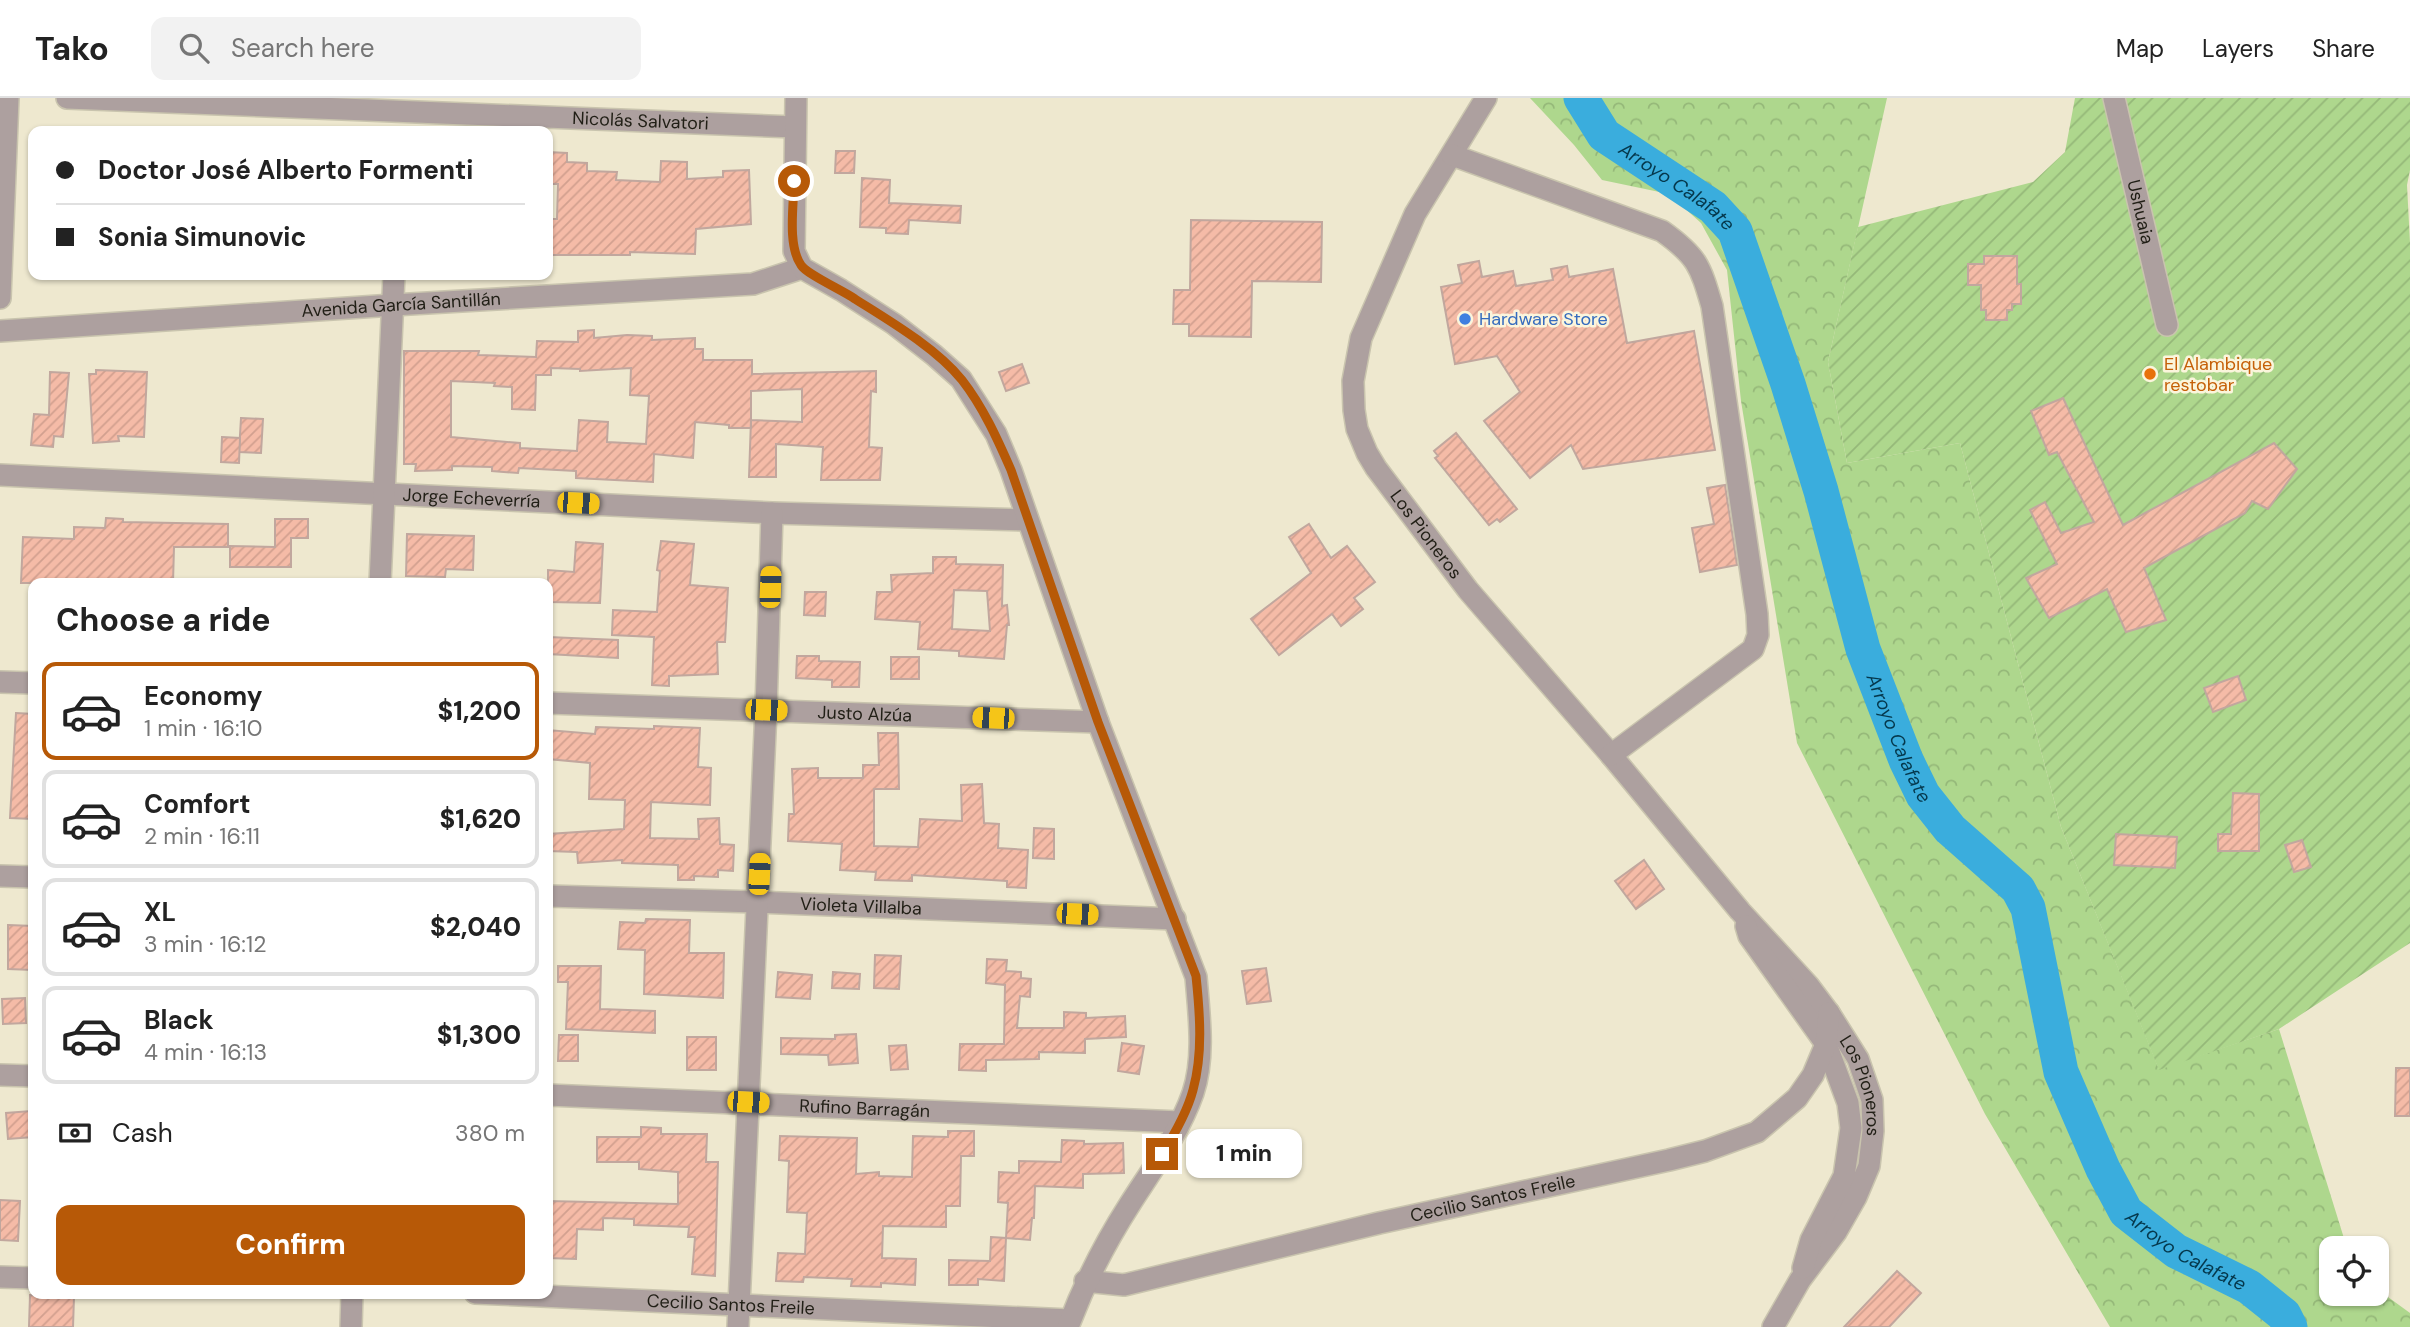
<!DOCTYPE html>
<html lang="en">
<head>
<meta charset="utf-8">
<style>
  :root { --surface:#fff; --page:#f2f2f2; --text:#222; --muted:#767676; --line:#e0e0e0; --accent:#b75907 }
  body { margin:0; font-family:"DM Sans",sans-serif; background:var(--page); color:var(--text); height:100vh; display:flex; flex-direction:column; font-size:26px; white-space:nowrap }
  * { box-sizing:border-box; margin:0 }
  p { font-size:23px; color:var(--muted) }
  .icon { flex:none; width:38px; height:38px; fill:none; stroke:currentColor; stroke-width:2; stroke-linecap:round; stroke-linejoin:round }
  .map { position:relative; flex:1; overflow:hidden }
  .drawer { position:absolute; left:28px; top:480px; width:525px; height:721px; display:flex; flex-direction:column; background:var(--surface); border-radius:14px; box-shadow:0 2px 5px #0004 }
  .drawer>* { flex:none }
  .banner { position:absolute; left:28px; top:28px; width:525px; height:154px; border-radius:14px; box-shadow:0 2px 5px #0004; display:grid; align-content:center; height:154px; padding:0 28px; background:var(--surface) }
  .fabs { position:absolute; left:2319px; top:1138px; display:grid; gap:14px }
  .fabs a { display:grid; place-items:center; width:70px; height:70px; border-radius:14px; background:var(--surface); box-shadow:0 2px 5px #0004; font-size:35px }
  .end { position:absolute; width:32px; height:32px; margin:-16px; border:9px solid #b75907; background:#fff; box-shadow:0 0 0 4px #fff }
  .from { border-radius:50% }
  .bubble { position:absolute; height:49px; border-radius:14px; background:var(--surface); box-shadow:0 2px 5px #0004; font-size:23px; font-weight:800; line-height:49px; text-align:center }
  .car { position:absolute; width:21px; height:42px; margin:-21px -10px; border-radius:9px; box-shadow:0 0 5px 2px #0007; background:linear-gradient(#f5c518 24%,#345 0 40%,#f5c518 0 76%,#345 0 86%,#f5c518 0) }
  .banner b { display:flex; align-items:center; gap:24px; height:66px; font-size:26px }
  .banner b+b { border-top:2px solid var(--line) }
  .banner i { width:18px; height:18px; background:var(--text) }
  ul { padding:0; list-style:none }
  li { display:flex; align-items:center; gap:21px; height:98px; margin:0 14px 10px; padding:0 14px; border:4px solid var(--line); border-radius:14px }
  li div { flex:1 }
  li b { display:block; font-size:26px }
  li em { font-style:normal; font-weight:800 }
  li.on { border-color:var(--accent) }
  li>.icon { width:63px; height:63px; stroke-width:1.5 }
  h2 { padding:0 28px; font-size:32px; line-height:84px }
  .pay { display:flex; align-items:center; gap:18px; height:77px; padding:0 28px; font-size:26px }
  .pay p { margin-inline-start:auto }
  .action { display:flex; gap:14px; margin-top:auto; padding:14px 28px }
  .action a { flex:1; height:80px; border-radius:14px; background:var(--accent); color:#fff; font-size:28px; font-weight:800; line-height:80px; text-align:center }
  header { display:flex; align-items:center; gap:42px; box-sizing:border-box; height:98px; padding:0 35px; background:var(--surface); border-bottom:2px solid var(--line) }
  header strong { font-size:33px }
  nav { display:flex; gap:38px; margin-inline-start:auto; font-size:24px }
  .search { width:490px; height:63px; background:var(--page); display:flex; align-items:center; gap:18px; box-sizing:border-box; padding:0 24px; border-radius:14px; color:var(--muted); font-size:26px }
  .map>svg:first-child { display:block }
  .forest { fill:url(#forest-crowns) }
  .garden { fill:url(#garden-furrows) }
  .lines { fill:none; stroke-linecap:round; stroke-linejoin:round }
  .river { stroke:#3aaddd; stroke-width:35 }
  .building { fill:url(#building-hatch); stroke:#c1a79e; stroke-width:2; fill-rule:evenodd }
  .minor-casing { stroke:#c9c4ae; stroke-width:24 }
  .tertiary-casing { stroke:#c9c4ae; stroke-width:24 }
  .minor { stroke:#ada09f; stroke-width:21 }
  .tertiary { stroke:#ada09f; stroke-width:21 }
  .route { stroke:#b75907; stroke-width:9 }
  .shop-dot { fill:#3f7fe0; stroke:#fbf5dc; stroke-width:2.5 }
  .food-dot { fill:#e8710a; stroke:#fbf5dc; stroke-width:2.5 }
  .labels { text-anchor:middle; dominant-baseline:central; stroke-width:5; stroke-linejoin:round; paint-order:stroke }
  .street-label { font-size:18px; fill:#211f16; stroke:#fbf5dc }
  .shop-label { font-size:18px; fill:#366cbe; stroke:#fbf5dc; text-anchor:start }
  .food-label { font-size:18px; fill:#c56008; stroke:#fbf5dc; text-anchor:start }
  .water-label { font-size:19px; font-style:italic; fill:#05384c; stroke:#fbf5dc }
</style>
</head>
<body>
<header>
<strong>Tako</strong>
<div class="search"><svg class="icon" aria-label="search" viewBox="0 0 24 24"><circle cx="10" cy="10" r="6"/><path d="M15 15l6 6"/></svg>Search here</div>
<nav><a>Map</a><a>Layers</a><a>Share</a></nav>
</header>
<div class="map">
<svg width="2410" height="1229" viewBox="0 0 2410 1229">
  <defs>
    <pattern id="forest-crowns" width="20" height="18" patternUnits="userSpaceOnUse" patternTransform="scale(1.75)"><rect width="20" height="18" fill="#aed78d"/><path d="M2 6a3 3 0 1 1 6 0M12 15a3 3 0 1 1 6 0" fill="none" stroke="#95b879"/></pattern>
    <pattern id="garden-furrows" width="10" height="10" patternUnits="userSpaceOnUse" patternTransform="scale(1.75)"><rect width="10" height="10" fill="#aed78d"/><path d="M-1 1l2-2M0 10L10 0M9 11l2-2" fill="none" stroke="#95b879"/></pattern>
    <pattern id="building-hatch" width="6" height="6" patternUnits="userSpaceOnUse" patternTransform="scale(1.75)"><rect width="6" height="6" fill="#f5bba7"/><path d="M-1 1l2-2M0 6l6-6M5 7l2-2" fill="none" stroke="#d2a08f"/></pattern>
  </defs>
  <rect width="100%" height="100%" fill="#eee8cf"/>
  <!-- forest -->
  <polygon class="forest" points="1530,0 1887,0 1828,264 1847,365 1960,345 2061,729 2159,971 2279,931 2347,1150 2331,1150 2331,1195 2376,1195 2377,1191 2410,1215 2410,1229 2110,1229 1985,1016 1797,645 1741,303 1727,172 1701,125 1669,96 1602,82 1574,47"/>
  <!-- garden -->
  <polygon class="garden" points="2075,0 2410,0 2410,72 2407,87 2410,145 2410,845 2279,931 2159,972 2061,729 1960,345 1847,365 1828,264 1858,129 2033,84 2065,54"/>
  <g class="lines">
    <!-- river -->
    <path class="river" id="s1" d="M1581,0l23,37 109,72 22,24 53,153 33,107 42,158 43,111 17,35 27,34 68,60 10,19 33,164 42,97 23,43 50,39 73,36 35,28 6,12"/>
  </g>
  <!-- building -->
  <g class="building">
    <polygon points="836,53 855,53 854,75 835,75"/>
    <polygon points="548,54 567,55 567,64 587,65 587,73 617,74 616,82 660,84 661,63 687,64 687,81 723,79 723,73 749,72 751,126 696,131 695,156 630,154 630,157 548,157 548,121 557,121 558,86 548,86"/>
    <polygon points="862,80 890,82 889,105 961,108 960,125 909,122 908,136 886,135 886,130 860,129"/>
    <polygon points="1191,122 1322,124 1321,184 1252,183 1251,239 1189,238 1189,226 1173,226 1174,192 1190,192"/>
    <polygon points="1984,158 2017,158 2017,186 2021,186 2021,206 2012,206 2012,212 2007,212 2007,222 1986,222 1986,212 1981,212 1981,187 1968,187 1968,166 1984,166"/>
    <polygon points="1479,163 1482,179 1513,173 1516,188 1553,182 1551,171 1567,168 1569,179 1613,171 1627,245 1694,233 1715,352 1583,371 1571,347 1530,380 1484,323 1520,294 1497,258 1455,266 1441,189 1462,185 1458,167"/>
    <path d="M594,232v8l33,-3 25,1v4l43,-2v11h8v11h49v14l124,-3v21l-5,-1 -2,56 13,1 -2,32h-59l2,-33 -47,-3v33h-27l2,-57 51,2v-33l-51,2v37h-22v-3l-34,-3 -2,36 -39,-4 -1,28 -77,-4v-7l-57,-3 -1,5 -26,-2v-4l-40,-1v4l-37,1 1,-7h-12v-113h75l-1,4 58,2 1,-16 41,1v-11zM551,270l29,1v2l51,-3 -1,27 19,1 -3,48 -39,-2 1,-20 -29,-2 -2,31 -57,-3v-5l-69,-6v-56l44,2 -1,3 18,1v22l23,1 1,-35h15z"/>
    <polygon points="1022,266 1029,285 1006,293 999,274"/>
    <polygon points="96,272 147,274 144,339 118,338 119,343 93,345 89,276 96,276"/>
    <polygon points="50,274 69,275 63,339 54,338 53,349 31,347 34,316 49,317"/>
    <polygon points="2063,300 2123,427 2274,345 2297,371 2268,411 2252,403 2245,415 2144,470 2166,522 2126,534 2107,491 2049,520 2026,480 2057,466 2030,412 2045,404 2061,435 2094,424 2057,354 2049,357 2031,313"/>
    <polygon points="241,320 263,321 261,355 239,354"/>
    <polygon points="1456,335 1517,411 1500,424 1497,421 1489,427 1435,360 1438,358 1434,353"/>
    <polygon points="222,339 240,340 239,365 221,364"/>
    <polygon points="1725,387 1737,467 1700,474 1692,430 1714,426 1707,390"/>
    <polygon points="106,420 123,421 123,424 228,426 228,449 174,449 173,485 21,485 23,439 74,441 74,429 105,430"/>
    <polygon points="275,421 308,421 308,440 291,440 291,469 230,469 230,448 275,449"/>
    <polygon points="1309,426 1331,460 1347,448 1375,484 1354,500 1363,511 1341,528 1332,516 1279,557 1251,521 1311,475 1289,439"/>
    <polygon points="407,436 474,438 473,472 446,471 445,479 406,478"/>
    <polygon points="661,443 694,446 690,487 728,490 725,544 717,544 718,576 669,578 669,588 652,587 654,539 612,537 613,512 657,514 660,473 657,472"/>
    <polygon points="576,444 603,446 600,505 548,504 548,472 574,474"/>
    <path d="M933,459h23v7l47,1 -1,41 5,-1 2,20h-2l-3,34 -45,-3v-5l-41,-2 2,-27 -45,-3 2,-27h15l-1,-17 42,-2zM954,492l33,1 3,40 -38,-2z"/>
    <polygon points="805,494 826,494 825,518 804,517"/>
    <polygon points="548,539 618,542 618,560 548,556"/>
    <polygon points="797,558 819,558 819,563 860,564 859,589 832,589 832,582 796,580"/>
    <rect x="891" y="559" width="28" height="22"/>
    <polygon points="2238,578 2246,602 2213,614 2204,590"/>
    <polygon points="16,615 33,616 33,721 10,720"/>
    <polygon points="654,628 700,630 698,669 711,670 710,707 651,704 650,740 699,741 698,721 719,720 720,746 734,747 733,773 718,772 718,779 694,778 694,782 678,782 678,767 622,765 622,762 578,765 577,754 548,753 548,736 624,731 625,702 589,701 590,665 548,661 548,632 595,636 596,629 654,631"/>
    <polygon points="878,635 898,635 899,691 874,691 874,748 918,749 920,721 962,723 961,687 982,686 984,725 999,726 998,750 1028,752 1026,790 1007,789 1007,783 912,777 912,783 875,782 876,774 840,772 842,746 788,743 789,716 794,716 792,671 818,670 818,680 863,680 863,667 879,667"/>
    <polygon points="2233,695 2259,696 2259,753 2218,753 2218,736 2231,736"/>
    <polygon points="1034,730 1054,731 1054,761 1033,760"/>
    <polygon points="2116,736 2177,739 2175,770 2114,767"/>
    <polygon points="2302,742 2311,769 2294,774 2285,747"/>
    <polygon points="1644,762 1664,791 1636,811 1615,783"/>
    <polygon points="646,821 690,822 689,855 724,855 723,900 644,896 645,852 618,851 620,824 645,825"/>
    <polygon points="8,827 33,828 33,872 8,871"/>
    <polygon points="875,857 901,858 899,891 874,890"/>
    <polygon points="987,861 1007,862 1006,873 1021,874 1021,880 1031,881 1030,899 1020,898 1017,930 1064,930 1064,914 1086,915 1086,920 1125,918 1126,939 1085,941 1085,955 1039,954 1039,961 986,962 986,973 959,972 960,946 1004,946 1005,887 986,885"/>
    <polygon points="558,868 601,868 600,911 655,913 655,935 566,931 568,884 558,884"/>
    <polygon points="1266,870 1271,903 1247,906 1242,873"/>
    <polygon points="778,874 812,877 810,901 776,899"/>
    <polygon points="833,874 860,876 859,891 832,890"/>
    <polygon points="25,900 26,925 3,926 2,901"/>
    <polygon points="856,936 858,965 829,967 828,957 781,956 781,940 835,941 835,937"/>
    <polygon points="559,937 578,937 578,963 558,963"/>
    <rect x="687" y="939" width="29" height="33"/>
    <polygon points="1122,945 1144,948 1139,976 1118,973"/>
    <polygon points="906,947 908,971 891,972 889,948"/>
    <polygon points="2396,970 2410,970 2410,1018 2395,1018"/>
    <polygon points="31,1013 33,1039 8,1041 6,1015"/>
    <polygon points="641,1029 661,1030 661,1036 707,1036 706,1064 718,1064 715,1178 692,1176 695,1139 688,1139 689,1129 634,1127 634,1121 603,1120 603,1132 577,1131 576,1161 548,1160 548,1103 678,1106 678,1074 639,1071 639,1064 597,1064 597,1039 641,1039"/>
    <polygon points="948,1033 974,1033 974,1058 961,1058 960,1108 946,1108 946,1129 883,1128 882,1160 916,1161 915,1187 881,1185 881,1189 851,1188 852,1181 804,1179 803,1184 776,1183 778,1155 805,1156 807,1115 787,1114 789,1063 779,1062 780,1038 857,1040 856,1076 879,1074 879,1078 912,1079 913,1038 948,1039"/>
    <polygon points="1062,1042 1084,1043 1084,1046 1123,1045 1124,1075 1083,1076 1083,1090 1035,1088 1034,1120 1032,1120 1030,1142 1006,1140 1008,1105 998,1104 999,1074 1019,1075 1019,1063 1061,1064"/>
    <polygon points="0,1102 20,1103 18,1143 0,1142"/>
    <polygon points="991,1139 1006,1140 1004,1183 978,1181 978,1187 949,1187 949,1162 990,1163"/>
    <polygon points="1897,1173 1921,1195 1889,1229 1844,1229"/>
    <polygon points="30,1197 74,1199 73,1229 29,1229"/>
  </g>
  <g class="lines">
    <!-- minor casing -->
    <g class="minor-casing">
      <g id="minor">
        <path id="s2" d="M67,0l728,29"/>
        <path id="s3" d="M1486,0l-71,116 -54,124 -8,43 1,29 3,19 10,24 9,15 92,122 143,165 129,156 68,74 21,28 29,46 14,41 1,31 -4,35 -13,31 -20,35 -36,48 -27,47"/>
        <path id="s4" d="M2114,0l53,227"/>
        <path d="M1452,57l210,76c35,25 38,34 50,75l45,308 1,21 -5,14 -142,106"/>
        <polyline points="0,200 8,0"/>
        <path id="s5" d="M0,233l393,-26 360,-21 49,-16"/>
        <path id="s6" d="M0,377l772,38 255,7"/>
        <polyline points="380,485 394,177"/>
        <polyline points="0,584 33,585"/>
        <path id="s7" d="M548,605l550,19"/>
        <polyline points="0,778 33,779"/>
        <path id="s8" d="M548,798l209,6 418,17"/>
        <polyline points="1746,828 1749,838 1826,946 1848,1005 1851,1030 1844,1078 1811,1142 1803,1170"/>
        <polyline points="0,977 33,978"/>
        <path id="s9" d="M548,997l632,27"/>
        <polyline points="0,1179 33,1180"/>
        <path id="s10" d="M1085,1183l39,4 255,-62 290,-63 36,-9 52,-19 40,-34 16,-23 13,-31 3,-31"/>
        <path id="s11" d="M475,1195l595,27"/>
        <polyline points="351,1229 352,1195"/>
        <polyline points="738,1229 766,612 772,415"/>
      </g>
    </g>
    <!-- tertiary casing -->
    <g class="tertiary-casing">
      <path id="tertiary" d="M796,0l-2,153 8,17 39,22 53,34 40,31 27,24 35,55 15,36 87,252 98,255c3,37 9,80 -3,116 -14,40 -40,75 -63,111 -25,39 -46,80 -62,123"/>
    </g>
    <!-- minor -->
    <use href="#minor" class="minor"/>
    <!-- tertiary -->
    <use href="#tertiary" class="tertiary"/>
  </g>
  <g class="lines">
    <!-- route -->
    <path class="route" d="M794,83c0,23 -7,64 7,84 5,9 43,26 54,34 35,22 81,49 107,81 21,27 35,58 49,90l87,252 98,254c4,38 7,78 -3,114 -6,23 -19,45 -31,64"/>
  </g>
  <!-- markers -->
  <circle class="shop-dot" cx="1465" cy="221" r="7"/>
  <circle class="food-dot" cx="2150" cy="276" r="7"/>
  <g class="labels">
    <!-- street labels -->
    <g class="street-label">
      <text stroke="none"><textPath href="#s2" startOffset="574">Nicolás Salvatori</textPath></text>
      <text stroke="none"><textPath href="#s4" startOffset="117">Ushuaia</textPath></text>
      <text stroke="none"><textPath href="#s5" startOffset="402">Avenida García Santillán</textPath></text>
      <text stroke="none"><textPath href="#s6" startOffset="472">Jorge Echeverría</textPath></text>
      <text stroke="none"><textPath href="#s3" startOffset="490">Los Pioneros</textPath></text>
      <text stroke="none"><textPath href="#s7" startOffset="317">Justo Alzúa</textPath></text>
      <text stroke="none"><textPath href="#s8" startOffset="313">Violeta Villalba</textPath></text>
      <text stroke="none"><textPath href="#s3" startOffset="1197">Los Pioneros</textPath></text>
      <text stroke="none"><textPath href="#s9" startOffset="317">Rufino Barragán</textPath></text>
      <text stroke="none"><textPath href="#s10" startOffset="418">Cecilio Santos Freile</textPath></text>
      <text stroke="none"><textPath href="#s11" startOffset="256">Cecilio Santos Freile</textPath></text>
    </g>
    <!-- shop labels -->
    <g class="shop-label">
      <text x="1479" y="221">Hardware Store</text>
    </g>
    <!-- food labels -->
    <g class="food-label">
      <text x="2164" y="266">El Alambique<tspan x="2164" dy="21">restobar</tspan></text>
    </g>
    <!-- water labels -->
    <g class="water-label">
      <text stroke="none"><textPath href="#s1" startOffset="133">Arroyo Calafate</textPath></text>
      <text stroke="none"><textPath href="#s1" startOffset="740">Arroyo Calafate</textPath></text>
      <text stroke="none"><textPath href="#s1" startOffset="1351">Arroyo Calafate</textPath></text>
    </g>
  </g>
</svg>
<div class="fabs">
<a><svg class="icon" aria-label="locate" viewBox="0 0 24 24"><circle cx="12" cy="12" r="6"/><path d="M12 2v4M12 18v4M2 12h4M18 12h4"/></svg></a>
</div>
<i class="end from" style="left:794px;top:83px"></i>
<i class="end" style="left:1162px;top:1056px"></i>
<div class="bubble" style="left:1186px;top:1031px;width:116px">1 min</div>
<i class="car" style="left:578px;top:405px;rotate:93deg"></i>
<i class="car" style="left:770px;top:489px;rotate:2deg"></i>
<i class="car" style="left:766px;top:612px;rotate:92deg"></i>
<i class="car" style="left:993px;top:620px;rotate:272deg"></i>
<i class="car" style="left:759px;top:776px;rotate:3deg"></i>
<i class="car" style="left:1077px;top:816px;rotate:92deg"></i>
<i class="car" style="left:748px;top:1004px;rotate:93deg"></i>
<div class="banner">
<b><i class="from"></i>Doctor José Alberto Formenti</b>
<b><i></i>Sonia Simunovic</b>
</div>
<section class="drawer">
<h2>Choose a ride</h2>
<ul>
<li class="on"><svg class="icon" aria-label="car" viewBox="0 0 24 24"><path d="M5 17H2v-5l4-1 3-4h7l3 4 3 1v5h-3M9 17h6M6 11h13"/><circle cx="7" cy="17" r="2"/><circle cx="17" cy="17" r="2"/></svg><div><b>Economy</b><p>1 min · 16:10</p></div><em>$1,200</em></li>
<li><svg class="icon" aria-label="car" viewBox="0 0 24 24"><path d="M5 17H2v-5l4-1 3-4h7l3 4 3 1v5h-3M9 17h6M6 11h13"/><circle cx="7" cy="17" r="2"/><circle cx="17" cy="17" r="2"/></svg><div><b>Comfort</b><p>2 min · 16:11</p></div><em>$1,620</em></li>
<li><svg class="icon" aria-label="car" viewBox="0 0 24 24"><path d="M5 17H2v-5l4-1 3-4h7l3 4 3 1v5h-3M9 17h6M6 11h13"/><circle cx="7" cy="17" r="2"/><circle cx="17" cy="17" r="2"/></svg><div><b>XL</b><p>3 min · 16:12</p></div><em>$2,040</em></li>
<li><svg class="icon" aria-label="car" viewBox="0 0 24 24"><path d="M5 17H2v-5l4-1 3-4h7l3 4 3 1v5h-3M9 17h6M6 11h13"/><circle cx="7" cy="17" r="2"/><circle cx="17" cy="17" r="2"/></svg><div><b>Black</b><p>4 min · 16:13</p></div><em>$1,300</em></li>
</ul>
<div class="pay"><svg class="icon" aria-label="cash" viewBox="0 0 24 24"><path d="M3 7h18v10H3z"/><circle cx="12" cy="12" r="2"/></svg>Cash<p>380 m</p></div>
<div class="action"><a>Confirm</a></div>
</section>
</div>
</body>
</html>
